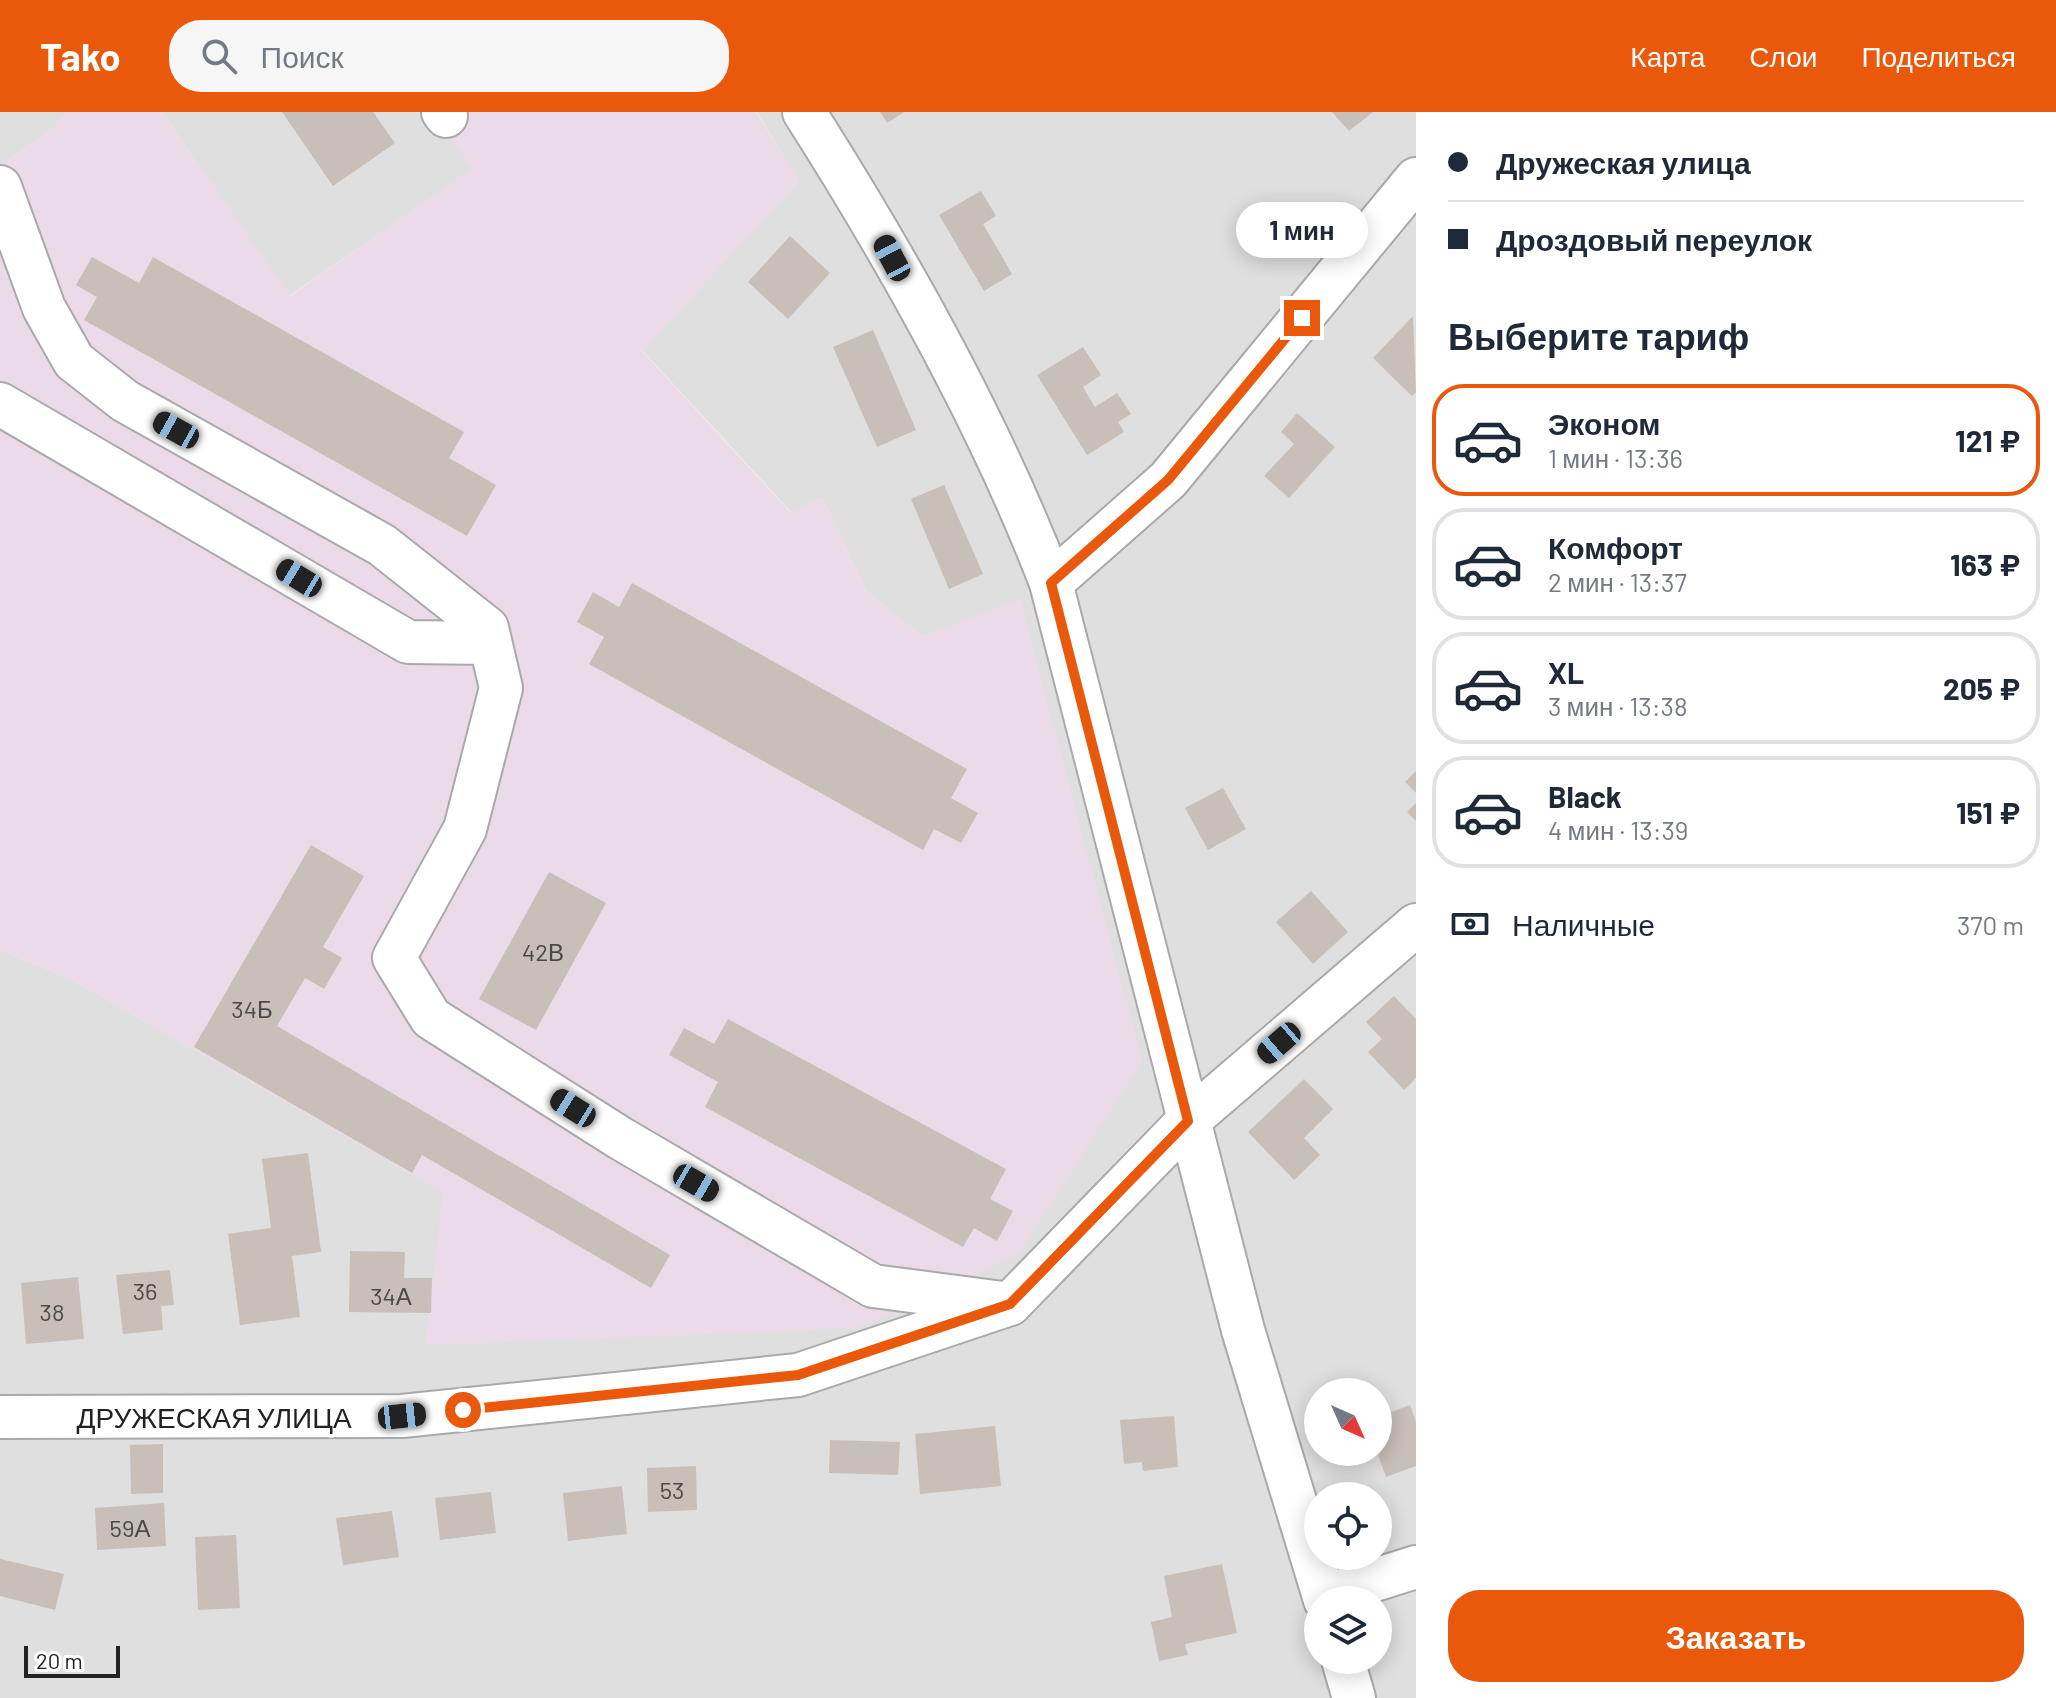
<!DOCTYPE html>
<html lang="ru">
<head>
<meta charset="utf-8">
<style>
  :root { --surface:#fff; --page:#f6f6f7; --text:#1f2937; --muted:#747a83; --line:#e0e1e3; --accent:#ea580c }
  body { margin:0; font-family:Barlow,sans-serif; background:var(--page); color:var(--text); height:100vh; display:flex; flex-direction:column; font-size:30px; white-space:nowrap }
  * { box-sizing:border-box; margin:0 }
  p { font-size:26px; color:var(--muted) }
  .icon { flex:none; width:44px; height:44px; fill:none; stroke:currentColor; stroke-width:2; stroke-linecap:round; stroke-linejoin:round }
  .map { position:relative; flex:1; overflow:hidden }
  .sheet { display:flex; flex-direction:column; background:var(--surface); width:640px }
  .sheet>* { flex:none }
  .guide { display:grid; align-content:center; height:176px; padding:0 32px; background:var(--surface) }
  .needle { width:52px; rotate:135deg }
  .buttons { position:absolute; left:1304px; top:1266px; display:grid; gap:16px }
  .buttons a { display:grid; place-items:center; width:88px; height:88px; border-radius:50%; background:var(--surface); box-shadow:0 4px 20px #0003; font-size:40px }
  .scale { position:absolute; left:24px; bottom:20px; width:96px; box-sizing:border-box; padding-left:8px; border:4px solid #222; border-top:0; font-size:22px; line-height:28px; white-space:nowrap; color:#222; -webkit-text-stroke:6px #fff; paint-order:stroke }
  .end { position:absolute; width:36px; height:36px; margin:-18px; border:10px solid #ea580c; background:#fff; box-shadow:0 0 0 4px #fff }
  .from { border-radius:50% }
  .bubble { position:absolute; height:56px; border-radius:28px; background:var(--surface); box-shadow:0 4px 20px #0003; font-size:26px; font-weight:700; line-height:56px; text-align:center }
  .car { position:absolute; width:24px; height:48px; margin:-24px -12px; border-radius:10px; box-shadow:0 0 6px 2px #0007; background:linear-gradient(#222 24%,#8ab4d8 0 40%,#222 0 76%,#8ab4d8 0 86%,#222 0) }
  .guide b { display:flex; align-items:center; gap:28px; height:76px; font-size:30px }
  .guide b+b { border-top:2px solid var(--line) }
  .guide i { width:20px; height:20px; background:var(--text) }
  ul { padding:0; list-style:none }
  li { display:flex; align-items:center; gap:24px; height:112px; margin:0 16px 12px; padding:0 16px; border:4px solid var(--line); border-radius:32px }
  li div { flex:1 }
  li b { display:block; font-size:30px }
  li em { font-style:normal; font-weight:700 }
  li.on { border-color:var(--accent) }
  li>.icon { width:72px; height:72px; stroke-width:1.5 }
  h2 { padding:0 32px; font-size:36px; line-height:96px }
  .pay { display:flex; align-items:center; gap:20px; height:88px; padding:0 32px; font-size:30px }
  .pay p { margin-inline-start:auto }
  .action { display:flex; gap:16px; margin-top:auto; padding:16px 32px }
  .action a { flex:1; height:92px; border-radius:32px; background:var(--accent); color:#fff; font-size:32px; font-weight:700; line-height:92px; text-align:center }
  header { display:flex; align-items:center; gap:48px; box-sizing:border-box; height:112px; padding:0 40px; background:var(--accent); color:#fff }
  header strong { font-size:38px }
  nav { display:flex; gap:44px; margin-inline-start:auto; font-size:28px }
  .search { width:560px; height:72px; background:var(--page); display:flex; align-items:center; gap:20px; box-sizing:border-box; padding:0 28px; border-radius:32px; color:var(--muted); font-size:30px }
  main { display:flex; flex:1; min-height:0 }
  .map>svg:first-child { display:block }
  .residential { fill:#e0dfdf; fill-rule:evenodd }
  .industrial { fill:#ebdbe8 }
  .building { fill:#c7bfb8 }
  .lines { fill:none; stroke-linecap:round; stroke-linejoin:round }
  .minor-casing { stroke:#a9a9a9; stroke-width:46 }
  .minor { stroke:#fff; stroke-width:42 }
  .route { stroke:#ea580c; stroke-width:10 }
  .labels { text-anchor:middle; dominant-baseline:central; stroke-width:7; stroke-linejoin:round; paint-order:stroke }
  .number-label { font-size:24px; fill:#4b4948 }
  .street-label { font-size:28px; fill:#222; stroke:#fff }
</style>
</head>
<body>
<header>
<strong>Tako</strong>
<div class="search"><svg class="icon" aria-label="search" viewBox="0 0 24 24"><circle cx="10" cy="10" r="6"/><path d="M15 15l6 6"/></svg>Поиск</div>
<nav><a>Карта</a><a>Слои</a><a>Поделиться</a></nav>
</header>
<main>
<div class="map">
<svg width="1416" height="1586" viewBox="0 0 1416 1586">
  <rect width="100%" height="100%" fill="#f2efe9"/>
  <!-- residential -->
  <g class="residential">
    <polygon points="0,0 67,0 54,16 0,54"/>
    <polygon points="162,0 434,0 473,57 289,184"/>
    <path d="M757,0h659v1586h-1416v-748l73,30 371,213 -18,152 622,-636 -28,-109 -97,37 -56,-45 -45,-94 -30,15 -150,-163 157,-169zM1318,1280h60v60h-60zM1318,1384h60v60h-60zM1318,1488h60v60h-60z"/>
  </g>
  <!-- industrial -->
  <polygon class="industrial" points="67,0 162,0 290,184 472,57 434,0 756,0 800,69 642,239 791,401 822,386 867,480 923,525 1020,487 1142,949 1018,1143 857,1216 426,1233 443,1081 73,868 0,838 0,54 54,16"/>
  <!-- building -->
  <g class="building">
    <polygon points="282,0 373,0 395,31 333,74"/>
    <polygon points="880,0 904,0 887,11"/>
    <polygon points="1332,0 1373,0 1349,19"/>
    <polygon points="981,79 996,104 983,112 1012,162 984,179 939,103"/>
    <polygon points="790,124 830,161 788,207 748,170"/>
    <polygon points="92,145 139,171 153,145 464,320 449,346 496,373 467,424 84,208 97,185 76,173"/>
    <polygon points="1413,204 1416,280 1412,284 1373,246"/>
    <polygon points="873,218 916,318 877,335 833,235"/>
    <polygon points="1083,235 1101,263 1083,275 1095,295 1117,281 1131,302 1118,310 1124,320 1087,343 1037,263"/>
    <polygon points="1297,301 1335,335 1289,386 1264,364 1294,332 1281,320"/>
    <polygon points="944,373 983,462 949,477 911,387"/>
    <polygon points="632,471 967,657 951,686 978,701 961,731 934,717 923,738 589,552 604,525 577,510 593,480 619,495"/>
    <polygon points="1416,659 1416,681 1405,670"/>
    <polygon points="1223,676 1246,717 1208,738 1185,696"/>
    <polygon points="1416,691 1416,709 1407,700"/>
    <polygon points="311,733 364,764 323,835 342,846 324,877 305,866 277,914 670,1143 651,1176 422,1043 412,1061 194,935"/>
    <polygon points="549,760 606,791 536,918 479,887"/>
    <polygon points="1311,779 1348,820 1313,852 1276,810"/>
    <polygon points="1394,884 1416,907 1416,966 1404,978 1368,940 1382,927 1366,910"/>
    <polygon points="728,907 1006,1057 990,1087 1013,1099 997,1129 974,1116 963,1135 705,995 718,970 669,943 684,916 714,932"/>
    <polygon points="1304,967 1333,997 1304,1026 1320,1043 1294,1068 1248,1020"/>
    <polygon points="308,1041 321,1140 292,1144 300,1205 240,1213 228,1122 271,1116 262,1047"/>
    <polygon points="350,1139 405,1140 404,1166 432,1166 431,1201 349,1200"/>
    <polygon points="170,1158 174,1193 161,1194 163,1218 123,1222 116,1163"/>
    <polygon points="78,1165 84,1227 26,1232 21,1171"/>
    <polygon points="1410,1293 1416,1310 1416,1354 1386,1365 1377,1340 1378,1305"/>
    <polygon points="1174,1304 1178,1355 1143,1359 1142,1350 1124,1352 1120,1308"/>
    <polygon points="995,1314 1001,1374 920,1382 915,1322"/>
    <polygon points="830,1328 900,1330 898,1363 829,1361"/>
    <polygon points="163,1332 163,1381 131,1382 130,1333"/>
    <polygon points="696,1354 697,1398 648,1400 647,1356"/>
    <polygon points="622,1374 627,1422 568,1429 563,1381"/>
    <polygon points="491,1380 496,1421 440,1428 435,1386"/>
    <polygon points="164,1391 166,1434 97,1438 95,1396"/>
    <polygon points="392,1399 399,1445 343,1453 336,1406"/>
    <polygon points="236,1423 240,1496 198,1498 195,1425"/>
    <polygon points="0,1447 64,1462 55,1498 0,1484"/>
    <polygon points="1222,1452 1237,1521 1185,1532 1188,1543 1159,1549 1151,1510 1172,1505 1164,1464"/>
  </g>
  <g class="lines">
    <!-- minor casing -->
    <g class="minor-casing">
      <g id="minor">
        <polyline points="443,0 446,4"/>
        <path d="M804,0c93,146 185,309 247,471l192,747 82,270"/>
        <polyline points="0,75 44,196 74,249 125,289 382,433 487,516 501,576 465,717 394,846 431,906 620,1026 873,1174 1010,1192"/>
        <polyline points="0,292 408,530 490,531"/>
        <polyline points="1051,471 1168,368 1416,67"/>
        <polyline points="0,1305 402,1304 798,1263 1010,1192 1188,1009 1416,813"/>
        <polyline points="1324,1484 1416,1455"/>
        <polyline points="1343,1548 1354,1586"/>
      </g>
    </g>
    <!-- minor -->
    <use href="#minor" class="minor"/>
  </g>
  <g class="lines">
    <!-- route -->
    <polyline class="route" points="463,1298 798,1263 1010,1192 1188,1009 1051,471 1168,368 1302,206"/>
  </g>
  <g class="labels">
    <!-- number labels -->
    <g class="number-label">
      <text x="543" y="839">42В</text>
      <text x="252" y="896">34Б</text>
      <text x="145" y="1178">36</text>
      <text x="391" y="1183">34А</text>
      <text x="52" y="1199">38</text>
      <text x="672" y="1377">53</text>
      <text x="130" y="1415">59А</text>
    </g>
    <!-- street labels -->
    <g class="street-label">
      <text x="214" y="1305">ДРУЖЕСКАЯ УЛИЦА</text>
    </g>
  </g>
</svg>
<div class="buttons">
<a><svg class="needle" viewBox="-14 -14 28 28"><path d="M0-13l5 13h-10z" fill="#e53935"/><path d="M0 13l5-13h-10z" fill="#747a83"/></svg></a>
<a><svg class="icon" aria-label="locate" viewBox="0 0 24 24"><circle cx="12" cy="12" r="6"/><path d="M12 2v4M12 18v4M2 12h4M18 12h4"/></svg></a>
<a><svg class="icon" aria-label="layers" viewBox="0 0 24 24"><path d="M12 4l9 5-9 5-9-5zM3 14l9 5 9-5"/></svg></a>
</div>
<div class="scale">20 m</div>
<i class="end from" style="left:463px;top:1298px"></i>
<i class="end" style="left:1302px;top:206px"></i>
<div class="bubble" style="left:1236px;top:90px;width:132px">1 мин</div>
<i class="car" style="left:892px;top:146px;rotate:332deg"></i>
<i class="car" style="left:176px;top:318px;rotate:299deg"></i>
<i class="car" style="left:299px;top:466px;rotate:301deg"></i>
<i class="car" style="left:1279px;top:931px;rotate:229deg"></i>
<i class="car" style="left:573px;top:996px;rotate:302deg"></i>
<i class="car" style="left:696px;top:1071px;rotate:120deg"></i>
<i class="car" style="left:402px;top:1304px;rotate:84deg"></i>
</div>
<section class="sheet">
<div class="guide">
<b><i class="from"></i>Дружеская улица</b>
<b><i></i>Дроздовый переулок</b>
</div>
<h2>Выберите тариф</h2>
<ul>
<li class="on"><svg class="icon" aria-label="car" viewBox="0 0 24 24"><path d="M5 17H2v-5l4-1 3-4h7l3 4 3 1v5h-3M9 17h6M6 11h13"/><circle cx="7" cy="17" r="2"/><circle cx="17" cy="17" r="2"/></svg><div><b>Эконом</b><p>1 мин · 13:36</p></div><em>121 ₽</em></li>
<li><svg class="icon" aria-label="car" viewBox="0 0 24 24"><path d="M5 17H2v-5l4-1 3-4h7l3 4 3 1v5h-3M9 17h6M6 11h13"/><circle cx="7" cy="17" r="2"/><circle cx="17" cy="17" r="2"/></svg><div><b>Комфорт</b><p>2 мин · 13:37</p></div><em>163 ₽</em></li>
<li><svg class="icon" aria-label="car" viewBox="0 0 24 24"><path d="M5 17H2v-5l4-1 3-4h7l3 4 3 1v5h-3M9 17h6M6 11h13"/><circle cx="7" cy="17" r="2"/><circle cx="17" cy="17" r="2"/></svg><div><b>XL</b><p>3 мин · 13:38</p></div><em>205 ₽</em></li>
<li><svg class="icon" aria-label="car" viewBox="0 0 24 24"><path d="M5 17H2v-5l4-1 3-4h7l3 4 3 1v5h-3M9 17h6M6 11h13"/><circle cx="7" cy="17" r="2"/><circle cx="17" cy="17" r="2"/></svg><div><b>Black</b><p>4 мин · 13:39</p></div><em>151 ₽</em></li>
</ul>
<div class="pay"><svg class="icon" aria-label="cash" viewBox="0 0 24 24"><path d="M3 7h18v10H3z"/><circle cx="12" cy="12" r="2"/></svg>Наличные<p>370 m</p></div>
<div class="action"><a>Заказать</a></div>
</section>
</main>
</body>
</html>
